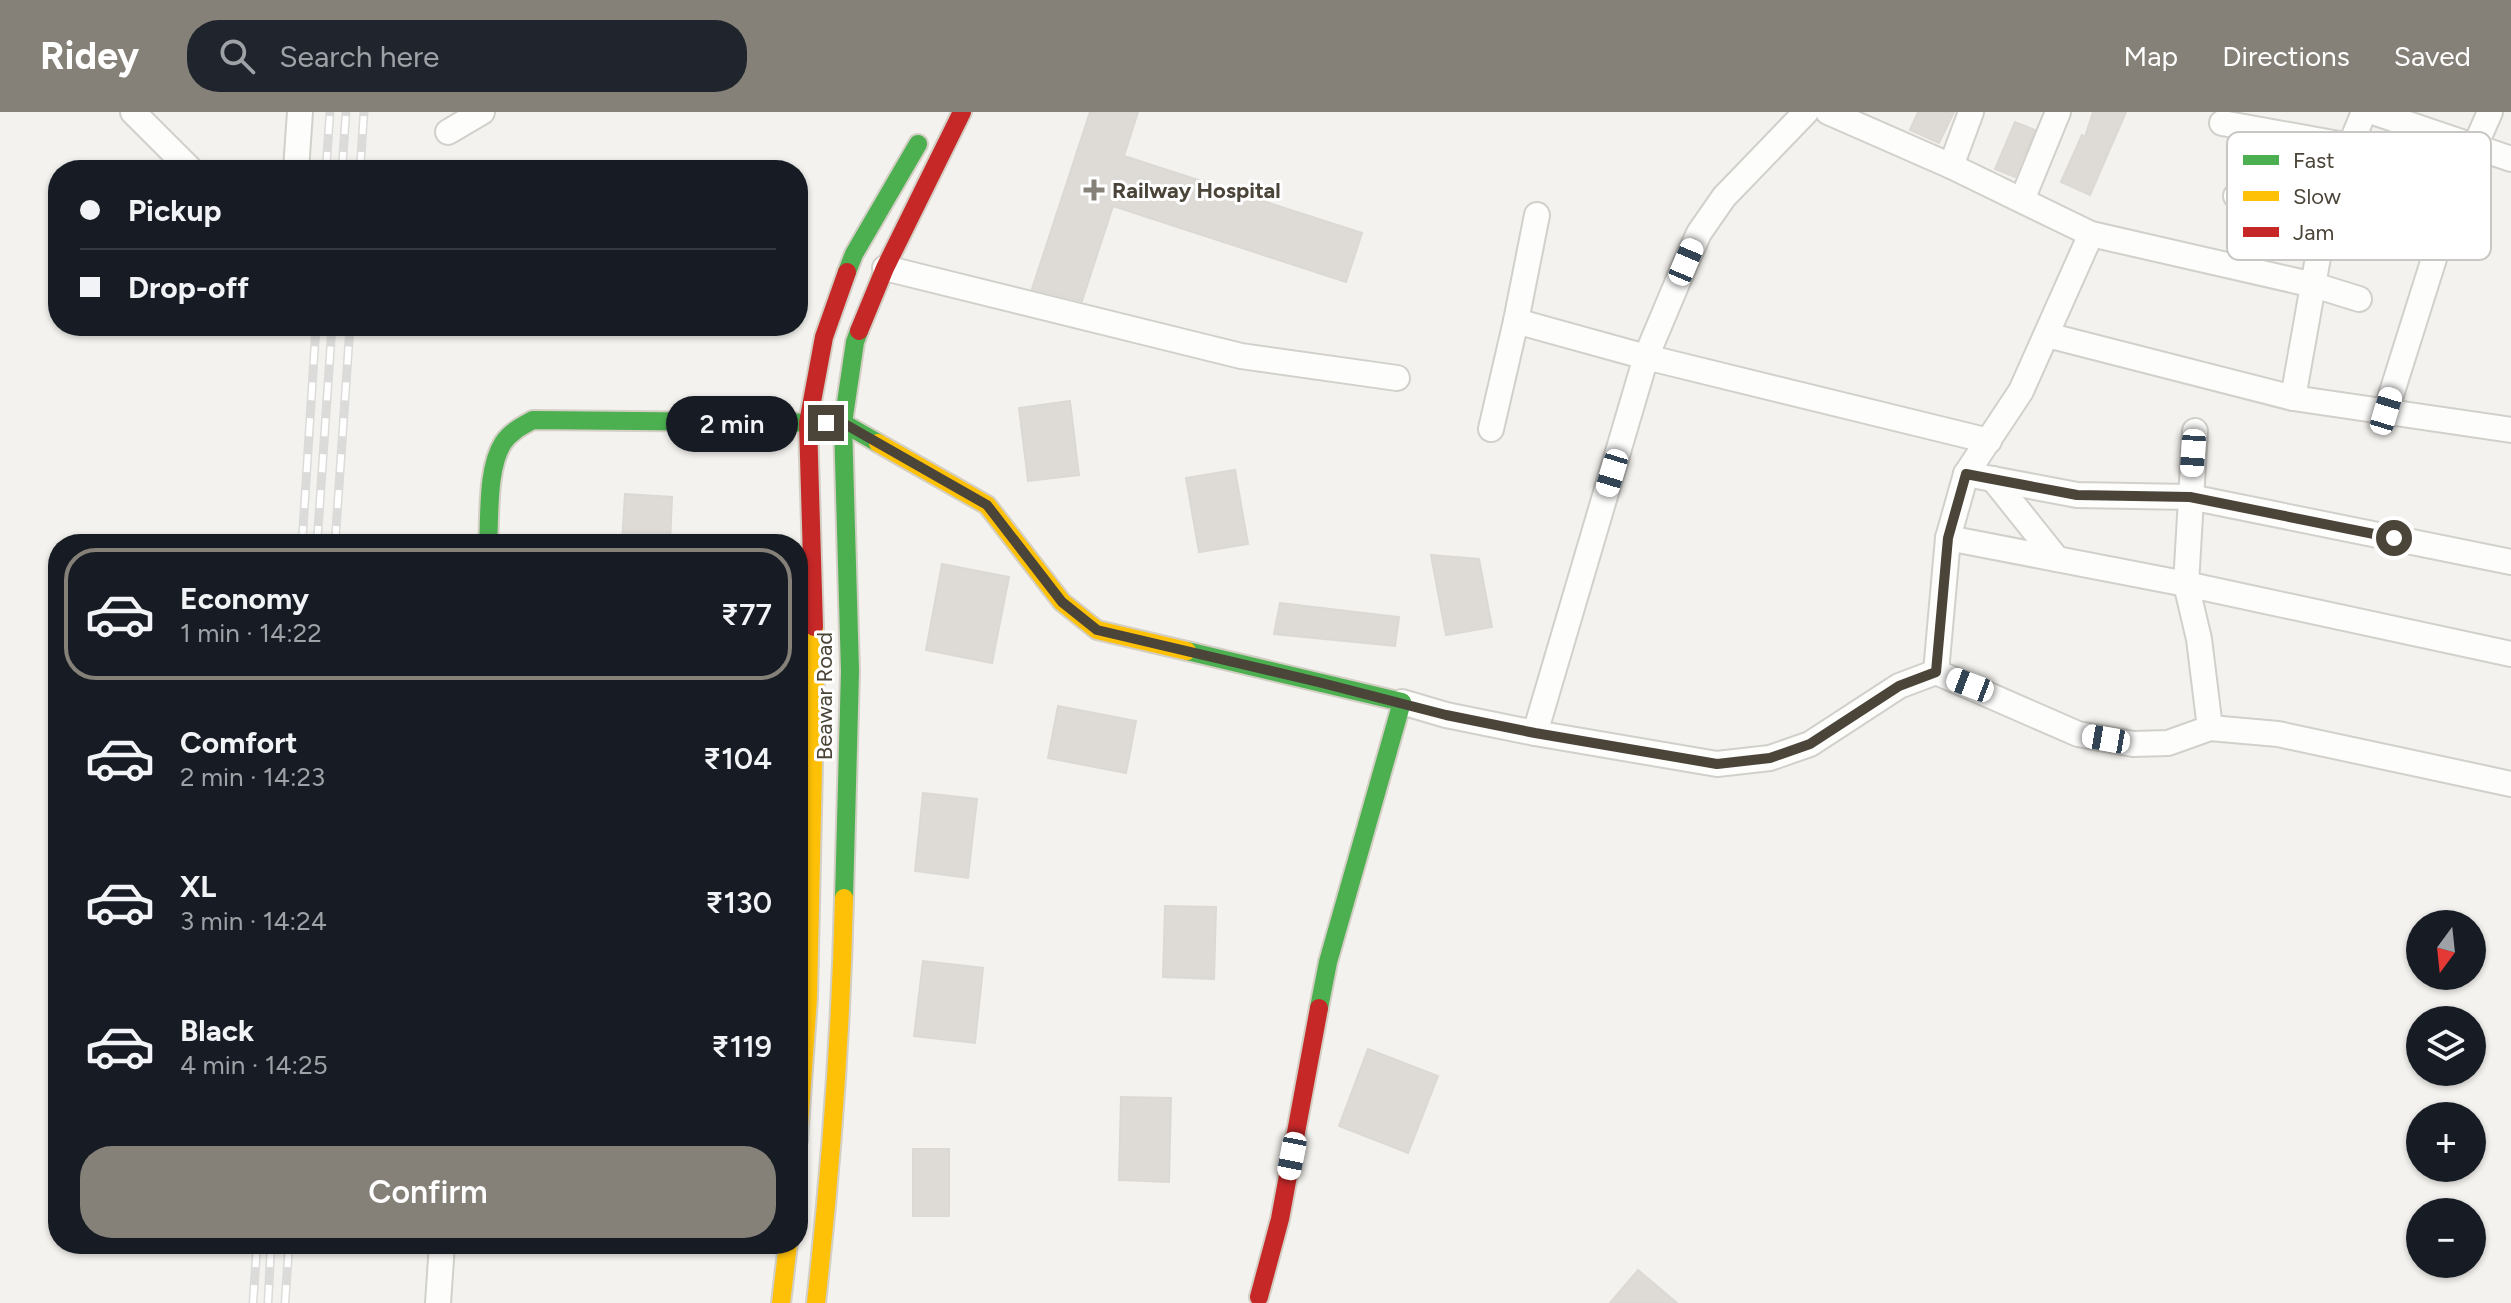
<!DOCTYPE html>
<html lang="en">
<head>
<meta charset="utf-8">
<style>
  :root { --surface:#171b24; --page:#20242c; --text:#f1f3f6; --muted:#9ea1a6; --line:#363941; --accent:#868178 }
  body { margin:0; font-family:Figtree,sans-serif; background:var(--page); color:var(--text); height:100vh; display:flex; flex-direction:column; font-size:30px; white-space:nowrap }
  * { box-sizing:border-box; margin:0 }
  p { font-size:26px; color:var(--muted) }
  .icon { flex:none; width:44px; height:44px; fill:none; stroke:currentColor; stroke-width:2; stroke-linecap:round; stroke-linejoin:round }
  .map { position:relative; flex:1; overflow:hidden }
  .details { position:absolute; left:48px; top:422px; width:760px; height:720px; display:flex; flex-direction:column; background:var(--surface); border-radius:32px; box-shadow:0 2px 6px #0004 }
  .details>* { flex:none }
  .guide { position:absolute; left:48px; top:48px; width:760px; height:176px; border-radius:32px; box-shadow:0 2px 6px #0004; display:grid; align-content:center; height:176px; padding:0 32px; background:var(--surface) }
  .needle { width:52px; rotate:195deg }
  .tools { position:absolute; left:2406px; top:798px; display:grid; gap:16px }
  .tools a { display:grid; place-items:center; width:80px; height:80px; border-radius:50%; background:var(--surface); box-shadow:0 2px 6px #0004; font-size:40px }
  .end { position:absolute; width:36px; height:36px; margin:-18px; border:10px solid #4b4439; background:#fff; box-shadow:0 0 0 4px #fff }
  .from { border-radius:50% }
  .bubble { position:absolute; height:56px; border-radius:28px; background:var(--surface); box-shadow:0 2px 6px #0004; font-size:26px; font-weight:600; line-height:56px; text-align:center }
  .car { position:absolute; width:24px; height:48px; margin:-24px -12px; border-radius:10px; box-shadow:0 0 6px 2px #0007; background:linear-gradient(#fff 24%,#345 0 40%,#fff 0 76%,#345 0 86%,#fff 0) }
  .guide b { display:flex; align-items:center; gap:28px; height:76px; font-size:30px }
  .guide b+b { border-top:2px solid var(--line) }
  .guide i { width:20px; height:20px; background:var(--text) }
  ul { padding:14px 0 0; list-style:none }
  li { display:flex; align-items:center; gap:24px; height:132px; margin:0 16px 12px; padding:0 16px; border:4px solid transparent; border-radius:32px }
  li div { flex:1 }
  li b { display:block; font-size:30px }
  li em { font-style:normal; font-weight:600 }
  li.current { border-color:var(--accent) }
  li>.icon { width:72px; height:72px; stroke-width:1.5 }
  .primary-button { display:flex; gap:16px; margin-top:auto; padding:16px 32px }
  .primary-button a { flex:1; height:92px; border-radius:32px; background:var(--accent); color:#fff; font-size:32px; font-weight:600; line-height:92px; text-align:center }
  header { display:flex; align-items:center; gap:48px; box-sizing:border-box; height:112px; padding:0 40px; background:var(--accent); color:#fff }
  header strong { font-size:38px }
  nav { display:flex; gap:44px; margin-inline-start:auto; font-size:28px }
  .search { width:560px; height:72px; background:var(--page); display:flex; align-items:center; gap:20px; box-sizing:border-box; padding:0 28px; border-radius:32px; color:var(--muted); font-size:30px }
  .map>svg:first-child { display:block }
  .building { fill:#dedbd6; stroke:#dcd9d4; stroke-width:2 }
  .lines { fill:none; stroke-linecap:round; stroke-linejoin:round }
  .street-casing { stroke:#d2d0cb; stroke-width:28 }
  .fast-casing { stroke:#d3cfc5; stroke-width:22 }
  .slow-casing { stroke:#d3cfc5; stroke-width:22 }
  .jam-casing { stroke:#d3cfc5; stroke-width:22 }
  .street { stroke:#fdfdfc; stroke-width:24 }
  .fast { stroke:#4caf50; stroke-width:18 }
  .slow { stroke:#ffc107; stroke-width:18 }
  .jam { stroke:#c62828; stroke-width:18 }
  .rail-casing { stroke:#dbdbda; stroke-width:9 }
  .rail { stroke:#fff; stroke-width:6; stroke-dasharray:18; stroke-linecap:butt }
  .route { stroke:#4b4439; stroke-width:10 }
  .poi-dot { fill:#868178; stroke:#fff; stroke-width:3 }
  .labels { text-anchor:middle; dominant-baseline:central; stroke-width:6; stroke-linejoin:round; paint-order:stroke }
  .poi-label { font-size:22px; font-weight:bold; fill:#4b4439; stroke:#fff; text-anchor:start }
  .street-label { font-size:22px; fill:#4b4439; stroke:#fff }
  .key { fill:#fff; stroke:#c9c7c4; stroke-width:2 }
  .key-label { font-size:22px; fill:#4b4439 }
</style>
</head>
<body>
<header>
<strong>Ridey</strong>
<div class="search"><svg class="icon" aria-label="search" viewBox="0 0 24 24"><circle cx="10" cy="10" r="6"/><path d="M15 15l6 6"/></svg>Search here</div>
<nav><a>Map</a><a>Directions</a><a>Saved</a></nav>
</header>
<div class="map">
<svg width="2511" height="1191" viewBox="0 0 2511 1191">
  <rect width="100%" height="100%" fill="#f4f2ee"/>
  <!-- building -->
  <g class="building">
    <polygon points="1090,0 1138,0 1124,44 1362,121 1346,170 1113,94 1082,189 1032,177"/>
    <polygon points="1918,0 1954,0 1939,31 1910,18"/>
    <polygon points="2093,0 2126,0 2090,83 2061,70 2082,23 2085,25"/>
    <polygon points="2015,10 2035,18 2015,65 1995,57"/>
    <polygon points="1070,289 1079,363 1028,369 1019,296"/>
    <polygon points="1235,358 1248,432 1199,440 1186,366"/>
    <polygon points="625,382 672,385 670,432 622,432"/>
    <polygon points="1431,443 1479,447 1492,515 1446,523"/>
    <polygon points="942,452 1009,465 992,551 926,538"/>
    <polygon points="1280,491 1399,505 1395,534 1274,522"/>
    <polygon points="1058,594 1136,609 1126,661 1048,646"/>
    <polygon points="923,681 977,687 968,766 915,759"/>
    <polygon points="1165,794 1216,795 1214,867 1163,865"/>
    <polygon points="923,849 983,856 975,931 914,924"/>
    <polygon points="1368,937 1438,964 1408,1041 1339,1014"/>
    <polygon points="1121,985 1171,986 1169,1070 1119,1068"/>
    <rect x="913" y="1037" width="36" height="67"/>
    <polygon points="1638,1158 1677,1191 1610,1191"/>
  </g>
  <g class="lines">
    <!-- street casing -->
    <g class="street-casing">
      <g id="street">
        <polyline points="133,0 191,58"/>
        <polyline points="1828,0 1951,54 2091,122 2314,173 2359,187"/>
        <polyline points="2373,0 2511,47"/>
        <polyline points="2222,11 2350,34 2364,0"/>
        <polyline points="448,20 482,0"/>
        <polyline points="1951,54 1971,0"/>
        <polyline points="296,58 300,0"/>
        <polyline points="2236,84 2438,134 2386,299"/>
        <polyline points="2022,88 2058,0"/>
        <polyline points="2438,134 2475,34 2490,0"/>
        <polyline points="885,156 1241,244 1397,266"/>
        <polyline points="1516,209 1646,245 1989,329"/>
        <polyline points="2047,223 2293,286 2511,318"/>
        <polyline points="2293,286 2325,106"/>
        <polyline points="1491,317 1516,209 1537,103"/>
        <polyline points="2195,319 2186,472 2199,527 2210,616"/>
        <polyline points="1966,362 2077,383 2190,385 2511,450"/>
        <polyline points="1993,367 2057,447"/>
        <polyline points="1948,426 2186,472 2511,542"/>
        <polyline points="1936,560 1948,426 1966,362 2021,279 2091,122"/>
        <polyline points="1402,590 1446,603 1535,621 1717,652 1770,646 1810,632 1899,574 1936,560 2078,622 2133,632 2168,631 2210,616 2278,622 2511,672"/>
        <polyline points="1535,621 1646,245 1686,150 1699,121 1724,85 1806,0"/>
        <polyline points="438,1191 442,1132"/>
      </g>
    </g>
    <!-- fast casing -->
    <g class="fast-casing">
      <g id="fast">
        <polyline points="847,160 854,142 918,32"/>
        <path d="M488,432c2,-29 -1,-76 15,-101 7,-11 19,-17 30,-23l310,3 35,20"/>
        <polyline points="1187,539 1402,590 1328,850 1319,896"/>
        <polyline points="844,786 850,559 843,311 855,230 859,219"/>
      </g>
    </g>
    <!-- slow casing -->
    <g class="slow-casing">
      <g id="slow">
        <polyline points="878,331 987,393 1062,490 1097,518 1187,539"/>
        <polyline points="798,1028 808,886 815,559 814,515"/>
        <polyline points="781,1191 788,1132"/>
        <path d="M816,1191c15,-135 25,-269 28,-405"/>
      </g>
    </g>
    <!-- jam casing -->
    <g class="jam-casing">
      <g id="jam">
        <polyline points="859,219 885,156 962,0"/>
        <polyline points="814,515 808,311 824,225 847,160"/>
        <polyline points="1259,1185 1280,1107 1319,896"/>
      </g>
    </g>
    <!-- street -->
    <use href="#street" class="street"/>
    <!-- fast -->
    <use href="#fast" class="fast"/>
    <!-- slow -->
    <use href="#slow" class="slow"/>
    <!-- jam -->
    <use href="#jam" class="jam"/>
    <!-- rail casing -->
    <g class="rail-casing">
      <g id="rail">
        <polyline points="326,58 330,0"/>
        <polyline points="342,58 346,0"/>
        <polyline points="360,58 364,0"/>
        <polyline points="302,432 316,214"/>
        <polyline points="317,432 332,214"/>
        <polyline points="335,432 350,214"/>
        <polyline points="253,1191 257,1132"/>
        <polyline points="268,1191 271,1132"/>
        <polyline points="285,1191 289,1132"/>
      </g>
    </g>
    <!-- rail -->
    <use href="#rail" class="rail"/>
  </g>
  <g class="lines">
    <!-- route -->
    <polyline class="route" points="826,311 843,311 987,393 1062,490 1097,518 1318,570 1446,603 1535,621 1717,652 1770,646 1810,632 1899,574 1936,560 1948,426 1966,362 2077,383 2190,385 2394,426"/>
  </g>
  <!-- markers -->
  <path class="poi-dot" d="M1090 66h8v8h8v8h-8v8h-8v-8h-8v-8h8z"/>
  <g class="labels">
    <!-- poi labels -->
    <g class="poi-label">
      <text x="1112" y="78">Railway Hospital</text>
    </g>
    <!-- street labels -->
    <g class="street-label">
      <text transform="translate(824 584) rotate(-90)">Beawar Road</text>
    </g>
  </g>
  <!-- legend -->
  <rect x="2227" y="20" width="264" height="128" rx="12" class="key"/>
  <rect x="2243" y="43" width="36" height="10" fill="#4caf50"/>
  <rect x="2243" y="79" width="36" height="10" fill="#ffc107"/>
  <rect x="2243" y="115" width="36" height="10" fill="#c62828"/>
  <g class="key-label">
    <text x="2293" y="56">Fast</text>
    <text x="2293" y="92">Slow</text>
    <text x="2293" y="128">Jam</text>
  </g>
</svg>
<div class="tools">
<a><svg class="needle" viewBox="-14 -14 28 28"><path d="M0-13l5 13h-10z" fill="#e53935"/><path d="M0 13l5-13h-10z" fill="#9ea1a6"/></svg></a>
<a><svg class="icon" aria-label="layers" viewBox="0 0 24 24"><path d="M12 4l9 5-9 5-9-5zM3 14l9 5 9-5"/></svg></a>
<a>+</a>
<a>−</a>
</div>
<i class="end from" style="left:2394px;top:426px"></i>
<i class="end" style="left:826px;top:311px"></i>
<div class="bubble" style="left:666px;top:284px;width:132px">2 min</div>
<i class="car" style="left:1686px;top:150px;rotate:23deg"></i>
<i class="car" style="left:2386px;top:299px;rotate:17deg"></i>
<i class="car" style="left:2193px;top:341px;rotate:184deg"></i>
<i class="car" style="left:1612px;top:361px;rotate:197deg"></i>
<i class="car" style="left:1970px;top:573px;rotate:291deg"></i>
<i class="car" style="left:2106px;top:627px;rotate:280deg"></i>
<i class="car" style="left:1292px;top:1044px;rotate:191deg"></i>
<div class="guide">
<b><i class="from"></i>Pickup</b>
<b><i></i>Drop-off</b>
</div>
<section class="details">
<ul>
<li class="current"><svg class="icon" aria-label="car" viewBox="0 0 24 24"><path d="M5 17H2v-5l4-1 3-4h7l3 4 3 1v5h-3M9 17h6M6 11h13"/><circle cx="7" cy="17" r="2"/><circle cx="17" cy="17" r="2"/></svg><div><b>Economy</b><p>1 min · 14:22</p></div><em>₹77</em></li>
<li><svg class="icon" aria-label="car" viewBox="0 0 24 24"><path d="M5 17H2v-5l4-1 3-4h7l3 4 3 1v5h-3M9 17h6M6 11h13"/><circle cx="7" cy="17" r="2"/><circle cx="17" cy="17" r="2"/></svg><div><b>Comfort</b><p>2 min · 14:23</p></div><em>₹104</em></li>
<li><svg class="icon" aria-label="car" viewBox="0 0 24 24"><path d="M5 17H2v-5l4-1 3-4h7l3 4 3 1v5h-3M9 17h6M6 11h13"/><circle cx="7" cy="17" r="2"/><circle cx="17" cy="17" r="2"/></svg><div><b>XL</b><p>3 min · 14:24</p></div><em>₹130</em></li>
<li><svg class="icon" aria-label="car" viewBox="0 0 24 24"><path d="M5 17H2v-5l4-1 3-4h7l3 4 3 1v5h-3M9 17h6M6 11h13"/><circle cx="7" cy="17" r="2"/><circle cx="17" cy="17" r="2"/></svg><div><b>Black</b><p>4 min · 14:25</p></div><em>₹119</em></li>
</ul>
<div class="primary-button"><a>Confirm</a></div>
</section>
</div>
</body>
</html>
